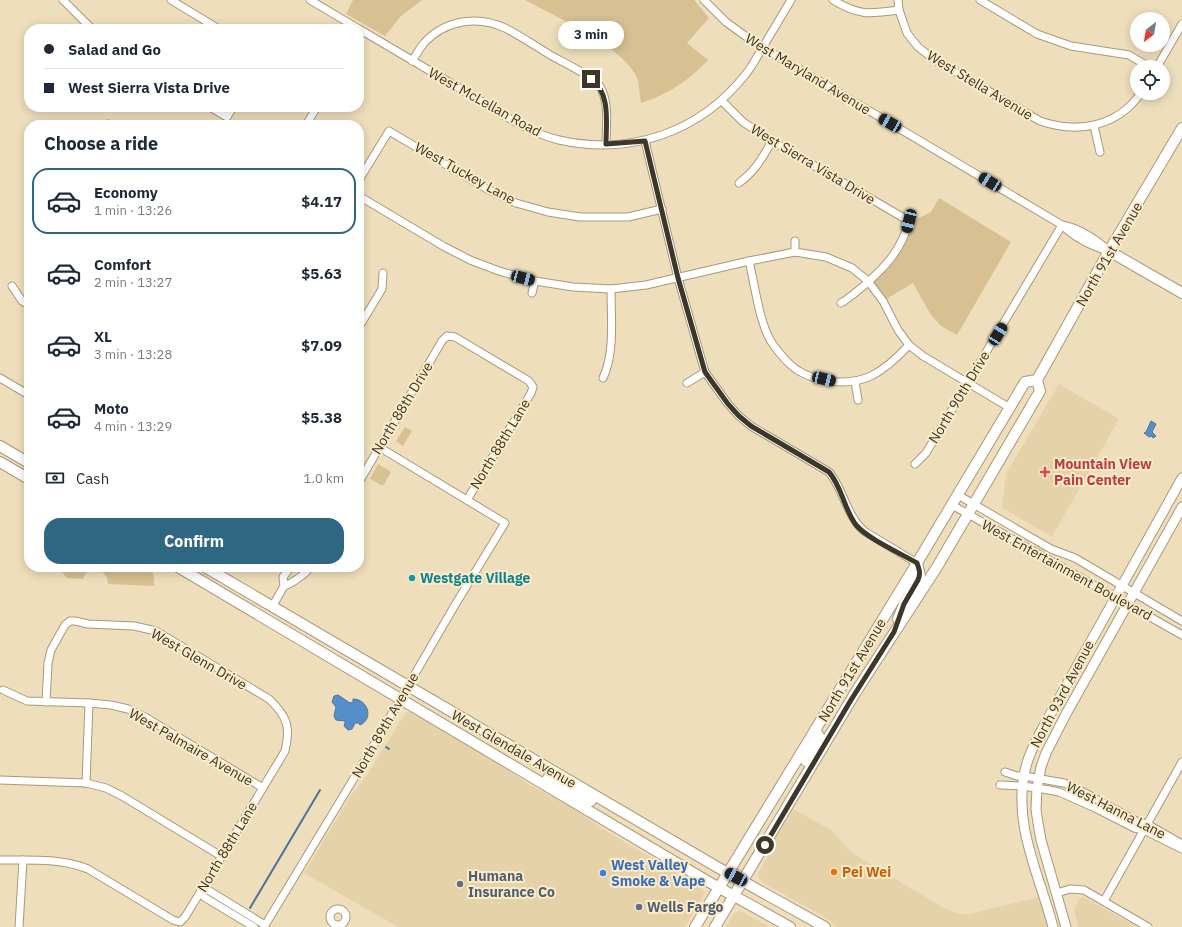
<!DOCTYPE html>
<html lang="en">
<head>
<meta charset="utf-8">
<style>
  :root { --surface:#fff; --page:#f6f6f7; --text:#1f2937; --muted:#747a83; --line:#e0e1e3; --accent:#2f6681 }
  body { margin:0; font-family:"IBM Plex Sans",sans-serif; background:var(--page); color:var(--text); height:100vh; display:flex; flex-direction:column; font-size:15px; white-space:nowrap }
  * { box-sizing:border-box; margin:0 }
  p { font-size:13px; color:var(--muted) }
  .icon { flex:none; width:22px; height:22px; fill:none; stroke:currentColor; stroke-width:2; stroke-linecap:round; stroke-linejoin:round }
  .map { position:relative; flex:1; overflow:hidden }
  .panel { position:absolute; left:24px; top:120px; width:340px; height:452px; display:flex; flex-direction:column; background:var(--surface); border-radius:16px; box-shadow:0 2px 10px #0003 }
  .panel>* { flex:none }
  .top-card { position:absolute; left:24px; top:24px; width:340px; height:88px; border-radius:16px; box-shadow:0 2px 10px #0003; display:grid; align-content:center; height:88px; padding:0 20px; background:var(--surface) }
  .needle { width:26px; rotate:211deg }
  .tools { position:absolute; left:1130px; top:12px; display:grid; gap:8px }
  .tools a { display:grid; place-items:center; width:40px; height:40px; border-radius:50%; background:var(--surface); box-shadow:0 2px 10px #0003; font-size:20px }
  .end { position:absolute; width:18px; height:18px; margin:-9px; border:5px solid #3d3729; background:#fff; box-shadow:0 0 0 2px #fff }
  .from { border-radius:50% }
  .bubble { position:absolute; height:28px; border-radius:14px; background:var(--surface); box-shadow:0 2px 10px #0003; font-size:13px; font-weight:700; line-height:28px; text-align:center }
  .car { position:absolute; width:12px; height:24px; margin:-12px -6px; border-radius:5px; box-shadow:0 0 3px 1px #0007; background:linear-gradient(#222 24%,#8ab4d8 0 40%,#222 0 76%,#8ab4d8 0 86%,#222 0) }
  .top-card b { display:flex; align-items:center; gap:14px; height:38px; font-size:15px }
  .top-card b+b { border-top:1px solid var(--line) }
  .top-card i { width:10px; height:10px; background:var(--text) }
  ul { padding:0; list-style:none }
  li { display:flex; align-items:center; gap:12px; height:66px; margin:0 8px 6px; padding:0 12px; border:2px solid transparent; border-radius:16px }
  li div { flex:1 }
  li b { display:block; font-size:15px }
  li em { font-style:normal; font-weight:700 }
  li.current { border-color:var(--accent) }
  li>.icon { width:36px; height:36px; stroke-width:1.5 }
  h2 { padding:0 20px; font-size:18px; line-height:48px }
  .pay { display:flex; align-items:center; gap:10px; height:44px; padding:0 20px; font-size:15px }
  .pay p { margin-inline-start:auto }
  .cta { display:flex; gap:8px; margin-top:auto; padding:8px 20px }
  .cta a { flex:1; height:46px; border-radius:16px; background:var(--accent); color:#fff; font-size:16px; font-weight:700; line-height:46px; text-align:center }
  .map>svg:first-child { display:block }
  .built { fill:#e6d2a9 }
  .green { fill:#d7c192 }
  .water { fill:#568ecb; stroke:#4e749a }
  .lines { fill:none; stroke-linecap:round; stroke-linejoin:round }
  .stream { stroke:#4e749a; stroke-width:2 }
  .minor-casing { stroke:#a99979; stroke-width:9 }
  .tertiary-casing { stroke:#a99979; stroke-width:11 }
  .secondary-casing { stroke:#a99979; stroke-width:12 }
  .minor { stroke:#fff; stroke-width:7 }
  .tertiary { stroke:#fff; stroke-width:9 }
  .secondary { stroke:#fff; stroke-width:10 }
  .route { stroke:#3d3729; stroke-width:5 }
  .health-dot { fill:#e0444e; stroke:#fbebc8; stroke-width:1.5 }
  .culture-dot { fill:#0f9aa8; stroke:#fbebc8; stroke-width:1.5 }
  .food-dot { fill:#e8710a; stroke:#fbebc8; stroke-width:1.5 }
  .shop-dot { fill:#3f7fe0; stroke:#fbebc8; stroke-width:1.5 }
  .service-dot { fill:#5c6f8a; stroke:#fbebc8; stroke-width:1.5 }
  .labels { text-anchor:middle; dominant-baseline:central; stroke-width:4; stroke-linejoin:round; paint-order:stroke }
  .street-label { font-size:14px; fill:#3d3729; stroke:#fbebc8 }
  .health-label { font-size:14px; font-weight:bold; fill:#be3a42; stroke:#fbebc8; text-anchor:start }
  .culture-label { font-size:14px; font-weight:bold; fill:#0d838f; stroke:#fbebc8; text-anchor:start }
  .shop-label { font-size:14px; font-weight:bold; fill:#366cbe; stroke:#fbebc8; text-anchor:start }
  .food-label { font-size:14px; font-weight:bold; fill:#c56008; stroke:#fbebc8; text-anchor:start }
  .service-label { font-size:14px; font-weight:bold; fill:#4e5e75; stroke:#fbebc8; text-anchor:start }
</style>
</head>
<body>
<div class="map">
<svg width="1182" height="927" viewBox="0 0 1182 927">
  <rect width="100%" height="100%" fill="#eedebb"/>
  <!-- built -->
  <g class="built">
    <polygon points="1059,384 1119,419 1052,537 1002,508 1006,474"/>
    <polygon points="406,712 409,712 414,713 508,769 526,783 573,807 603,829 701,888 704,893 703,897 685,927 398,927 304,873 350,797 367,775"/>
    <polygon points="793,809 831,830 852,853 944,908 956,913 969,914 1039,897 1047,927 837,927 826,918 764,883 759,879 758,873 770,853 773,842"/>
    <polygon points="1083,897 1137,927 1078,927 1074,910 1080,898"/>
    <polygon points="739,911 743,912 770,927 726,927 734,913"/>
  </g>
  <!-- green -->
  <g class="green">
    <polygon points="353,0 422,0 401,16 385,36 346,14"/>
    <path d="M525,0h169l15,18 -22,25 21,17c-18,20 -41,35 -67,43 -2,-8 -1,-20 -5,-27 -13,-29 -83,-61 -111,-76z"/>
    <polygon points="939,198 1011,242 957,335 941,326 931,315 913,283 883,301 868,282 884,267 909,221 915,220 931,212"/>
    <polygon points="405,427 412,431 403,446 396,441"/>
    <polygon points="378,464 391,472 383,486 370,479"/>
    <path d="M60,567h89c5,6 6,12 5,19l-46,-2c0,-16 -20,-20 -25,-5l-16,-1 -5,-6z"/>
  </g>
  <!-- water -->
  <g class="water">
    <polygon points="1151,421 1156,424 1152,432 1156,436 1153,438 1151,436 1149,437 1144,433 1146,432"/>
    <path d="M338,695l12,8 3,-1v-3c15,0 21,20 7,26l-1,-2h-4l-3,6 -4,1 -4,-4 1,-3v-2l-9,-1 -2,-4 2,-9 -4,-5 2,-6z"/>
  </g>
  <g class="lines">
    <!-- stream -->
    <g class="stream">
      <polyline points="386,747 389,749"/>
      <polyline points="250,908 320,790"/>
    </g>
    <!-- minor casing -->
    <g class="minor-casing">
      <g id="minor">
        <polyline points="63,0 92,29"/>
        <polyline points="171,0 219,29"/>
        <polyline points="310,0 359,29"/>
        <path d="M704,0l22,22 29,21 307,182c13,13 29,21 47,26"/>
        <path d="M833,0c26,16 37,14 66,10"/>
        <path d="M898,0l1,10 8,23 11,14 17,13 105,61c38,13 77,6 101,-28"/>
        <polyline points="980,0 1037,34 1071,46 1129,55 1149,67"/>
        <path d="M359,29c39,23 78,46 117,69 26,16 53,35 83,42 72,16 141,-8 186,-65 6,-7 10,-15 15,-23 10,-17 21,-35 31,-52"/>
        <path d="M412,61c4,-6 8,-13 12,-18 21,-23 54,-28 81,-15 16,8 32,19 47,28 11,6 40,20 47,29 11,16 7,41 7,59"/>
        <polyline points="1157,67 1182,24"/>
        <path d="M722,101l21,21 29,19 137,80c-7,27 -21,43 -41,61 -9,8 -17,15 -27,21"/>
        <polyline points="210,107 227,117 233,107"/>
        <polyline points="108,124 109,125"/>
        <polyline points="306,125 317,107"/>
        <polyline points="1094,126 1100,152"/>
        <path d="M645,141l33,137 27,94 23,32 11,12 12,10 78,46c15,18 17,43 35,59l53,32"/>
        <polyline points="359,180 389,131 487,189 516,203 548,212 580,217 628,217 662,209"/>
        <path d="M739,183c17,-13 22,-23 33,-42"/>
        <polyline points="359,196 443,246 470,260 499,271 535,281 573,287 611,289 646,285 749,261 795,252 826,257 852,268 868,281 883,301 898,330 909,345 923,356 1010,408"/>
        <path d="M1062,225c17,3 33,14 45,24"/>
        <polyline points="795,241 795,252"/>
        <path d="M749,261c6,24 10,62 23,82 7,10 15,20 25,27 21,13 52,16 74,6 14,-7 27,-19 38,-31"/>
        <polyline points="12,286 22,301 29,305"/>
        <polyline points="532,293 535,281"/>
        <polyline points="359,327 382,289 383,273"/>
        <polyline points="0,378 29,395"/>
        <path d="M603,378c12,-25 8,-61 8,-89"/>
        <polyline points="855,381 858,400"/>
        <polyline points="687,383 705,372"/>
        <polyline points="915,464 926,453 1062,225"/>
        <polyline points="359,482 442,341 447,336 455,337 529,381 533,387 531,393 467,500"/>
        <polyline points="958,495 1051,549 1075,558 1182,621"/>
        <polyline points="952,505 1182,635"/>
        <path d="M284,586c7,-2 22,-12 26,-19"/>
        <polyline points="272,607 284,586 283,577 290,568 295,567"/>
        <polyline points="3,690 27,701 89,703 111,705 128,709 145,717 263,788"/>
        <polyline points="1005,772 1017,776 1024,776 1064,783 1078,789 1138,822 1147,824 1182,844"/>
        <polyline points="0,780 86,783 106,788 122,796 221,856"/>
        <polyline points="86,783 89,703"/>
        <polyline points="1000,785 1023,786 1049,790 1059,792 1095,808 1134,828 1144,830 1182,849"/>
        <path d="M0,860c30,0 60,-2 88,9l85,51 7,2 5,-5 16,-26 84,-140c6,-24 2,-35 -16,-52l-113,-68 -22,-5 -46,-2 -13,-3h-5l-5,4 -14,25 -3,13 -2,39"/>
        <polyline points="201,891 208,890 265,925"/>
        <polyline points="201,891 204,897 254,927"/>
        <polyline points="1057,893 1070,889 1084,890 1148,927"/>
        <polyline points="1104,901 1182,762"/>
        <circle cx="338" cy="917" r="8"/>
        <polyline points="19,927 23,860"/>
        <polyline points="264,927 365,760 455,605 505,523 379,447"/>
      </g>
    </g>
    <!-- tertiary casing -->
    <g class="tertiary-casing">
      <g id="tertiary">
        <path d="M1053,927c-14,-54 -43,-107 -26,-164 4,-14 12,-28 19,-41l136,-244"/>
        <polyline points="1066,927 1041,840 1038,823 1036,809 1037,788 1041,767 1046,753 1066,714 1182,507"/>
      </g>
    </g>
    <!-- secondary casing -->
    <g class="secondary-casing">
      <g id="secondary">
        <polyline points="1109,251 1182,293"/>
        <polyline points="0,446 29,463"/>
        <polyline points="0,462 29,479"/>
        <polyline points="178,567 707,881 790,927"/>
        <polyline points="205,567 717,867 825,927"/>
        <polyline points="898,619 904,604 920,576 917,563"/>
        <polyline points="806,761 818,739 819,736 815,730"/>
        <polyline points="548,778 565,787 568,787 572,783"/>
        <polyline points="563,794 576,793 591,801"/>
        <polyline points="695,927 917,563 1025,382 1037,380"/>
        <polyline points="715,927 857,690 937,567 1026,415 1040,391 1037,380 1109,251 1182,128"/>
      </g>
    </g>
    <!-- minor -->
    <use href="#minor" class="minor"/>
    <!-- tertiary -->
    <use href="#tertiary" class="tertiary"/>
    <!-- secondary -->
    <use href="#secondary" class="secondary"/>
  </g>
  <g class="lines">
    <!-- route -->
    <path class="route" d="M591,79c20,14 15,44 15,65l39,-3 33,137 27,94 23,32 11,12 12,10 78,46c13,15 15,37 27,53 12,14 44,28 61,38 2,6 4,10 1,17l-14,24 -10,28 -43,68 -86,145"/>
  </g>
  <!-- markers -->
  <path class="health-dot" d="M1043 466h4v4h4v4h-4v4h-4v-4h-4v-4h4z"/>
  <circle class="culture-dot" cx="412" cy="578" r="4"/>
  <circle class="food-dot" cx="834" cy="872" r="4"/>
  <circle class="shop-dot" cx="603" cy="873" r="4"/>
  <g class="service-dot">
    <circle cx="460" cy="884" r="4"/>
    <circle cx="639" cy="907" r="4"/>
  </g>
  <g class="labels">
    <!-- street labels -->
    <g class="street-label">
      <text transform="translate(808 74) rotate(31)">West Maryland Avenue</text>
      <text transform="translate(980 85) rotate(31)">West Stella Avenue</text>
      <text transform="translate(485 102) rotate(29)">West McLellan Road</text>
      <text transform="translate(813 164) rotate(31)">West Sierra Vista Drive</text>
      <text transform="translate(465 173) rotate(29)">West Tuckey Lane</text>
      <text transform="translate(1109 254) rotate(-60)">North 91st Avenue</text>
      <text transform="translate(959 397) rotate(-59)">North 90th Drive</text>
      <text transform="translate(402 408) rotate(-59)">North 88th Drive</text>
      <text transform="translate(500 444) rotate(-59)">North 88th Lane</text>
      <text transform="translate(1067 570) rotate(29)">West Entertainment Boulevard</text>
      <text transform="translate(199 659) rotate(30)">West Glenn Drive</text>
      <text transform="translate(852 670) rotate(-59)">North 91st Avenue</text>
      <text transform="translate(1062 694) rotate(-62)">North 93rd Avenue</text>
      <text transform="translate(385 725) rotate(-60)">North 89th Avenue</text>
      <text transform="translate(191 747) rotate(30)">West Palmaire Avenue</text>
      <text transform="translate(514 749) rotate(30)">West Glendale Avenue</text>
      <text transform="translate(1116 810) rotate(27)">West Hanna Lane</text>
      <text transform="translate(227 847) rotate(-59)">North 88th Lane</text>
    </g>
    <!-- health labels -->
    <g class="health-label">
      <text x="1054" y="464">Mountain View<tspan x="1054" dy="16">Pain Center</tspan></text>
    </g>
    <!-- culture labels -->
    <g class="culture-label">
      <text x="420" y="578">Westgate Village</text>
    </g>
    <!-- shop labels -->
    <g class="shop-label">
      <text x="611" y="865">West Valley<tspan x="611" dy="16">Smoke &amp; Vape</tspan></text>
    </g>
    <!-- food labels -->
    <g class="food-label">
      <text x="842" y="872">Pei Wei</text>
    </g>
    <!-- service labels -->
    <g class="service-label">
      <text x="468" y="876">Humana<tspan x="468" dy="16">Insurance Co</tspan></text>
      <text x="647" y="907">Wells Fargo</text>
    </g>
  </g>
</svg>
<div class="tools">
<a><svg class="needle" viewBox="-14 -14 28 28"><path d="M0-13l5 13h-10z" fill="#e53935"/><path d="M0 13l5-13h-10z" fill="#747a83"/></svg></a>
<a><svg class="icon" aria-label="locate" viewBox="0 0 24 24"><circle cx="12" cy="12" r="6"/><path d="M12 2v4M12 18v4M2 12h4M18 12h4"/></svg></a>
</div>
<i class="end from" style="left:765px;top:845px"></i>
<i class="end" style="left:591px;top:79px"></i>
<div class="bubble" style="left:558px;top:21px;width:66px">3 min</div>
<i class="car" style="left:890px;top:123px;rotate:300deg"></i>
<i class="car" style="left:990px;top:182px;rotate:301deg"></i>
<i class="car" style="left:909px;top:221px;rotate:194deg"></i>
<i class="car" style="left:523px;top:278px;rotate:105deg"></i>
<i class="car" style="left:998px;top:334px;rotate:31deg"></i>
<i class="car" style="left:824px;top:379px;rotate:103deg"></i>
<i class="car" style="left:736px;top:877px;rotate:299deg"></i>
<div class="top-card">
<b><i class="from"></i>Salad and Go</b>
<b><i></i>West Sierra Vista Drive</b>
</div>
<section class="panel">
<h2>Choose a ride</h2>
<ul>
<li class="current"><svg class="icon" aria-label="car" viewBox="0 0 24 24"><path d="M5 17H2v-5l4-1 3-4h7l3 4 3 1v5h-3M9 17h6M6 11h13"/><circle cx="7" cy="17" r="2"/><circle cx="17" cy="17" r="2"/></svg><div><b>Economy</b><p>1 min · 13:26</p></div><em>$4.17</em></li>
<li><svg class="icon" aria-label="car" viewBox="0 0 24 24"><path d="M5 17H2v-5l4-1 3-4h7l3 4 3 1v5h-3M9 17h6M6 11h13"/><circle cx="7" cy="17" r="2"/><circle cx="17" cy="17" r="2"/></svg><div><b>Comfort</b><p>2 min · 13:27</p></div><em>$5.63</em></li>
<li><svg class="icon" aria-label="car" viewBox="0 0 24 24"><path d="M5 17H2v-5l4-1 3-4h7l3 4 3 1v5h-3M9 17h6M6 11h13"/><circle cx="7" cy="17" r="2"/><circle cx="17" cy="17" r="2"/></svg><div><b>XL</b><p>3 min · 13:28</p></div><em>$7.09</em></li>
<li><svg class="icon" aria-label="car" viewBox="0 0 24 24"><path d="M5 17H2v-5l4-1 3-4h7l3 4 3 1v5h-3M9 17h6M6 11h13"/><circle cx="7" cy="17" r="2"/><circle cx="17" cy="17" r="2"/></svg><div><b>Moto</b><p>4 min · 13:29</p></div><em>$5.38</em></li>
</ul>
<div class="pay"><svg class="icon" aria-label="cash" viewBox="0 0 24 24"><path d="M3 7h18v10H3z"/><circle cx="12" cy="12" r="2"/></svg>Cash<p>1.0 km</p></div>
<div class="cta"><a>Confirm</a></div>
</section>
</div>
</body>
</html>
